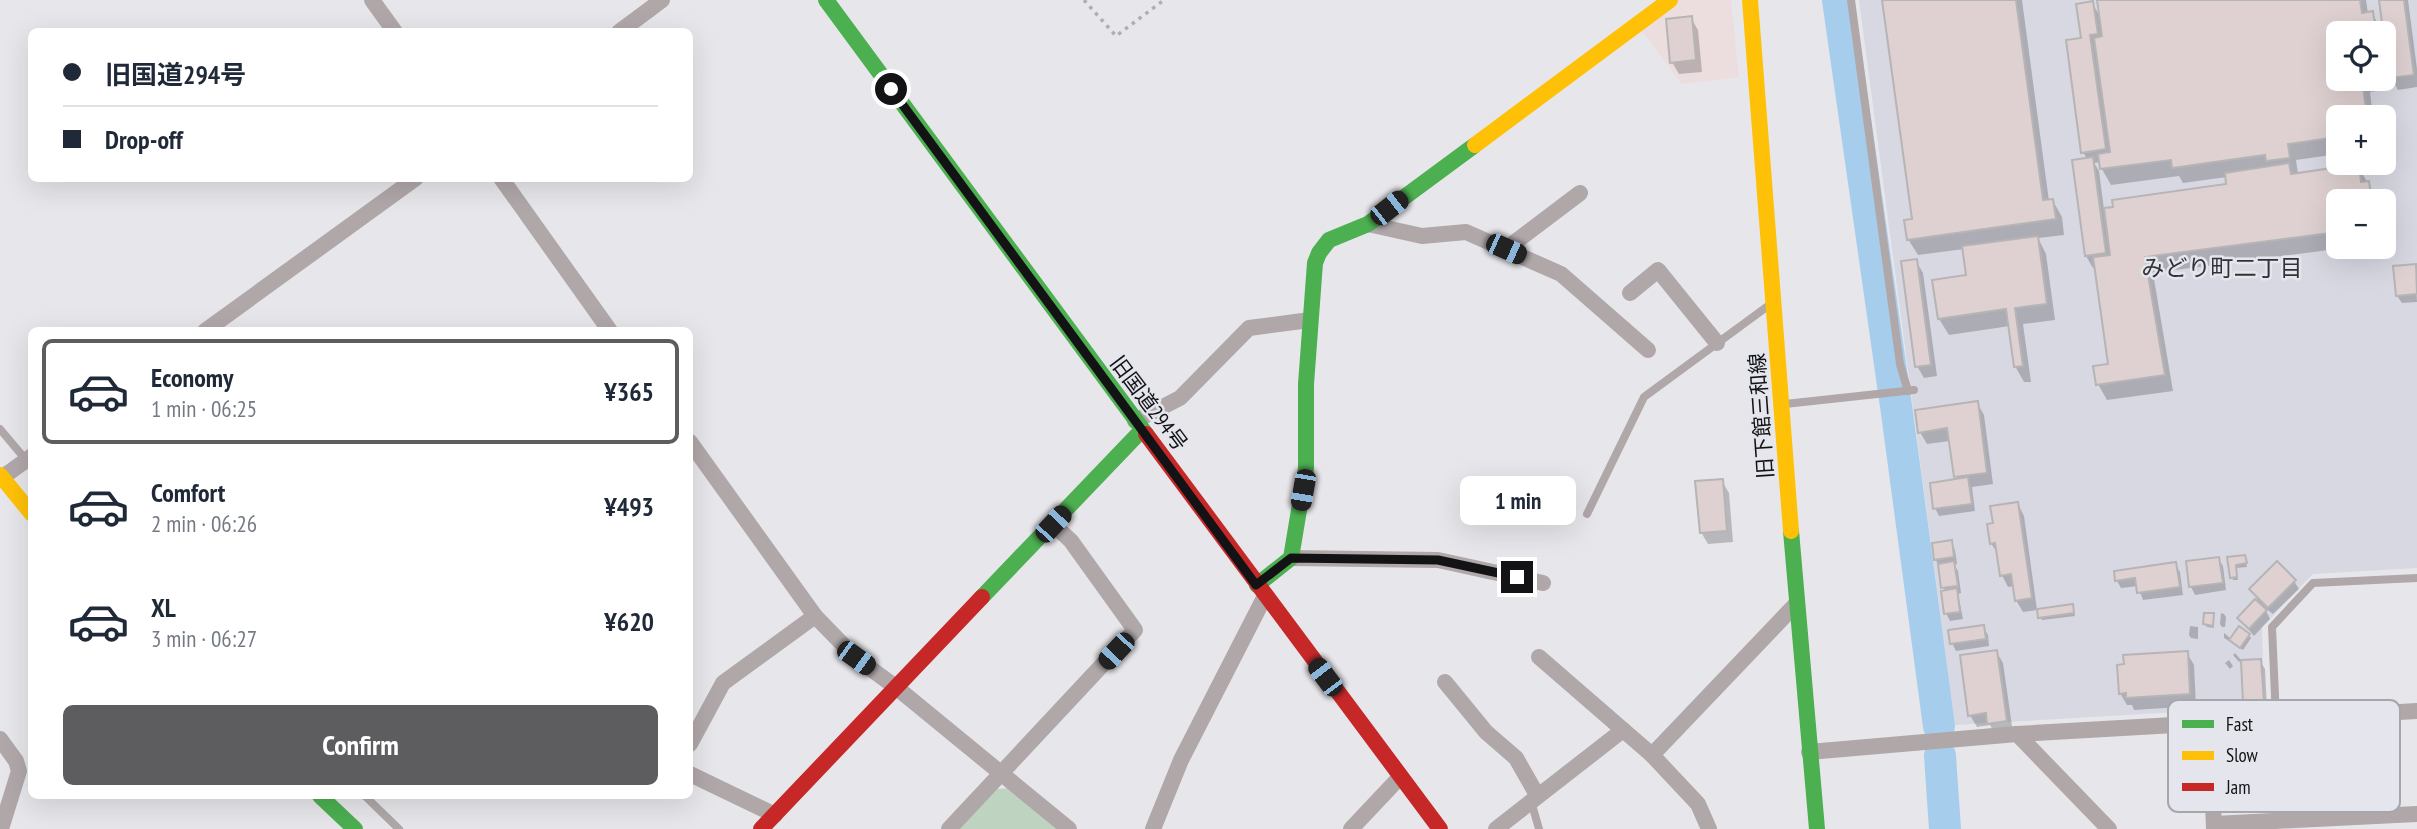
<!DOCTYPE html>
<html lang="en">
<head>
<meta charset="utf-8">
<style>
  :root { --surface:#fff; --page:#f2f2f3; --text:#1f2937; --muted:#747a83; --line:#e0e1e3; --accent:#5d5d60 }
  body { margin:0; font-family:"PT Sans Narrow","Noto Sans JP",sans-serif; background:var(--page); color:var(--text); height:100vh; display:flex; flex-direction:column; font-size:26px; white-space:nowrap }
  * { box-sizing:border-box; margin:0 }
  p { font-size:23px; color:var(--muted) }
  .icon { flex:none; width:38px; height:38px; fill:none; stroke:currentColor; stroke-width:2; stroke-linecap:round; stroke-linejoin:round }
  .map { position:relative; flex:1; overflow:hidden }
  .drawer { position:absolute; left:28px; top:327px; width:665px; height:472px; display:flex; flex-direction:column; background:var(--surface); border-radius:10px; box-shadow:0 7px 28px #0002 }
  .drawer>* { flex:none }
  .hud { position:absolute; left:28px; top:28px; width:665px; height:154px; border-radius:10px; box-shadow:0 7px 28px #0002; display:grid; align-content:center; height:154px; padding:0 35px; background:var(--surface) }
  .controls { position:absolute; left:2326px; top:21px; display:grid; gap:14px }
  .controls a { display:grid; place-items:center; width:70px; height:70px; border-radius:10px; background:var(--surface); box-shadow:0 7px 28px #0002; font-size:35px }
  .end { position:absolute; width:32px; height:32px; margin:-16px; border:9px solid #131315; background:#fff; box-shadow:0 0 0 4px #fff }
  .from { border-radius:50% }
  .bubble { position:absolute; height:49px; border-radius:10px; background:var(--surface); box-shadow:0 7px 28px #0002; font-size:23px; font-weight:800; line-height:49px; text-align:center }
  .car { position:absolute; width:21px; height:42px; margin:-21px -10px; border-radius:9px; box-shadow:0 0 5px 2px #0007; background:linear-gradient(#222 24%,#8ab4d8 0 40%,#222 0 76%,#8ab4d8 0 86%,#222 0) }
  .hud b { display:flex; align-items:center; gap:24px; height:66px; font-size:26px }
  .hud b+b { border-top:2px solid var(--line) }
  .hud i { width:18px; height:18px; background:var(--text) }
  ul { padding:12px 0 0; list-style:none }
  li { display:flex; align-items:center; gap:21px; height:105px; margin:0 14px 10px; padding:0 21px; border:4px solid transparent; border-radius:10px }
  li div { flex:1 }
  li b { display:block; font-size:26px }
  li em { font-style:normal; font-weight:800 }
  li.current { border-color:var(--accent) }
  li>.icon { width:63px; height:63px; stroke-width:1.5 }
  .primary-button { display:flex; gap:14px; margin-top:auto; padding:14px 35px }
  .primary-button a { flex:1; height:80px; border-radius:10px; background:var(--accent); color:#fff; font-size:28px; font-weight:800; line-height:80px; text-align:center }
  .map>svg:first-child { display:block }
  .commercial { fill:#ecdddf }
  .built { fill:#d7d8e1; fill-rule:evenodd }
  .green { fill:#bed4c1 }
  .shadow { fill:#0003; fill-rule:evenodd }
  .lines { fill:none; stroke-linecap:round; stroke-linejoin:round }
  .river { stroke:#a7cded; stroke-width:32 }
  .building { fill:#dfd1d1; stroke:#b6b4b5; stroke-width:2 }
  .path { stroke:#b1adaf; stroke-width:3.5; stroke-dasharray:3.5 5; stroke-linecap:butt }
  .lane { stroke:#b0a7a9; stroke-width:8 }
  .street { stroke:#b0a7a9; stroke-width:16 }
  .fast { stroke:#4caf50; stroke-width:16 }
  .slow { stroke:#ffc107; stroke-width:16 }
  .jam { stroke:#c62828; stroke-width:16 }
  .route { stroke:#131315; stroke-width:9 }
  .labels { text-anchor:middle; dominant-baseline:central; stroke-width:5; stroke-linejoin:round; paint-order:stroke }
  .street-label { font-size:21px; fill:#131315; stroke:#e5e6ed }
  .neighbourhood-label { font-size:23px; fill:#313137; stroke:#e5e6ed }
  .key { fill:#e5e6ed; stroke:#a6a7ac; stroke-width:2 }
  .key-label { font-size:19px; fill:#131315 }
</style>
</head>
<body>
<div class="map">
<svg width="2417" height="829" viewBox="0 0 2417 829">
  <rect width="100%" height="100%" fill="#e7e7eb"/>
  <!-- commercial -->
  <polygon class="commercial" points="1679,0 1731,0 1739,77 1682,84 1641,30"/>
  <!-- built -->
  <path class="built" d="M1859,0h558v568l-104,6 -51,53 2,80 -309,18zM2338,33h46v46h-46zM2338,117h46v46h-46zM2338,201h46v46h-46z"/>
  <!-- green -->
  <polygon class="green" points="1010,788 1065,829 958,829 996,789"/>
  <!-- shadow -->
  <g class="shadow">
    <polygon points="1884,0 2022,0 2049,201 2053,201 2062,217 2064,235 2038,238 2046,254 2055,320 2023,324 2031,382 2024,382 2015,366 2010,326 1949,335 1939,319 1968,276 1964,249 1918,255 1908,239 1914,220"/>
    <path d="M2098,0h268l2,14 4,-1 11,20h-45v46h46v-46l-4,-33h28l9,69v18l-19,3 -11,-20 2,19 -19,3 3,25h-35v37l-42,6 2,14 60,-8 20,35h-40v46h14l-199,26 20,118 -66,9 -9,-16 12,-19 -14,-98 -3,1 -7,-12 1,-97 -4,-7v-112l9,-37 9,15zM2101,162l1,7 9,16 68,-9 4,7 44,-6 1,9 -124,24 -5,-39 -5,-8z"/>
    <polygon points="1691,18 1698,30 1702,72 1679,74 1672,62"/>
    <polygon points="1916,261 1923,273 1937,376 1924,378 1917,366"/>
    <polygon points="2415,265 2417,302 2402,303 2397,296"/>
    <polygon points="1977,403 1984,415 1993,484 1972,487 1975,511 1939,516 1935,508 1958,481 1950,441 1927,444 1920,432"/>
    <polygon points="1722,481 1729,493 1733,542 1708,544 1701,532"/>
    <polygon points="2018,504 2024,516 2037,610 2023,612 2016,600 2014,586 2008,587 2002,575 1999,556 1991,543 1995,525"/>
    <polygon points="1951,542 1955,550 1957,564 1954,565 1958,571 1961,593 1958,594 1963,619 1950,621 1946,613 1945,592 1940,567 1935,559"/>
    <polygon points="2244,556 2247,567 2236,568 2238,580 2233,580 2229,558"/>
    <polygon points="2218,558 2223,566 2226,590 2195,595 2191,587 2188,563"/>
    <polygon points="2175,564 2180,572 2183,595 2143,600 2138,586 2121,588 2117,581"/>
    <polygon points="2294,581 2299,589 2273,614 2264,607 2270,619 2254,636 2239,618 2257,599 2251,589"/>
    <polygon points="2072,606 2075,616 2042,620 2040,617"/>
    <polygon points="2221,613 2224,614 2226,617 2225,627 2222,627 2220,624"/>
    <polygon points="2213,615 2214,628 2207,627 2205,624"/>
    <polygon points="2190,626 2198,627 2198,639 2191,638 2189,635"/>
    <polygon points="1983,627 1988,635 1989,646 1956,651 1952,643"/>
    <polygon points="2224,633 2229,637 2229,641 2224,638"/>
    <polygon points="2249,635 2251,638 2243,650 2231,641"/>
    <polygon points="1996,651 2003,663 2013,733 1996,735 1990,725 1977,727 1970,715"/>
    <polygon points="2187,653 2194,665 2196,706 2134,710 2132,705 2127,705 2120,693"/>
    <polygon points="2235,653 2241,660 2239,662 2233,655"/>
    <polygon points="2229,660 2233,666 2230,669 2225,663"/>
    <polygon points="2260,661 2265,669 2267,709 2250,710 2245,702"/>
  </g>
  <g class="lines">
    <!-- river -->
    <g class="river">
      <polyline points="1838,0 1897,413 1939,726"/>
      <polyline points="1940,756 1945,829"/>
    </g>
  </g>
  <!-- building -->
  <g class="building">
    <polygon points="1882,0 2016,0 2043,200 2053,199 2056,219 1907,240 1904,220 1912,219"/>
    <polygon points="2097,0 2360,0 2362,13 2373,11 2376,33 2338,33 2338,79 2362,79 2367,117 2338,117 2338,137 2288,144 2290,158 2266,161 2265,155 2172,168 2171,160 2100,169 2098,154 2110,152 2094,38 2102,36"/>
    <polygon points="2379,0 2404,0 2414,75 2389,78"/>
    <polygon points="2093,1 2098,34 2090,35 2106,149 2081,153 2066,40 2081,38 2076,4"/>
    <polygon points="1692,16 1696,60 1670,63 1666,19"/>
    <polygon points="2093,157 2106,253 2085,256 2072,160"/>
    <polygon points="2289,163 2291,174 2359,164 2361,182 2369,181 2372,201 2338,201 2338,232 2145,257 2165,375 2096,385 2093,366 2108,364 2093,257 2110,255 2104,208 2113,207 2112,200 2226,184 2225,173"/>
    <polygon points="2038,236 2047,304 2015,308 2023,366 2014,367 2006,309 1938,319 1932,280 1966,275 1962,246"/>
    <polygon points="1917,259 1931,365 1915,367 1901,261"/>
    <polygon points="2416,264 2417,294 2396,296 2393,266"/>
    <polygon points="1978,401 1987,473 1954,477 1947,428 1918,433 1915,410"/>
    <polygon points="1968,477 1972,504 1933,509 1930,483"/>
    <polygon points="1723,479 1727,531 1700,533 1695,481"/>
    <polygon points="2018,502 2032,598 2015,601 2011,574 2000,576 1995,543 1990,544 1987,524 1993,523 1990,506"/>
    <polygon points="1952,540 1954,557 1934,560 1932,543"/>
    <polygon points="2245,555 2247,563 2236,565 2237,577 2230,578 2227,557"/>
    <polygon points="2219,557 2223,583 2189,587 2186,561"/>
    <polygon points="1954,561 1958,586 1941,588 1938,564"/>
    <polygon points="2277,561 2296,580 2268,608 2249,589"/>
    <polygon points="2176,562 2180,587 2137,593 2135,578 2115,581 2114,571"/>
    <polygon points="1957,588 1960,612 1944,614 1941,591"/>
    <polygon points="2255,599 2267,610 2249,629 2237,618"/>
    <polygon points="2073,604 2074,613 2038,618 2037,609"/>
    <polygon points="2204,613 2214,613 2213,626 2203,624"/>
    <polygon points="1984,625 1986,639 1950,644 1948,630"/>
    <polygon points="2239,626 2250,634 2240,648 2229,640"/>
    <polygon points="1997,650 2007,721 1987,724 1986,713 1968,716 1960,655"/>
    <polygon points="2188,651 2190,694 2126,698 2126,693 2119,694 2117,665 2124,664 2123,655"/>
    <polygon points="2261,659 2264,702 2243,703 2241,660"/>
  </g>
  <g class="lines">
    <!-- path -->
    <polyline class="path" points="1084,0 1116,36 1164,0"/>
    <!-- lane -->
    <g class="lane">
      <polyline points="1851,0 1900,364 1908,391"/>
      <polyline points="1785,404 1914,390"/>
      <polyline points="0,429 32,467"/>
      <polyline points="1587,514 1644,397 1772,303"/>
      <polyline points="2276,719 2272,627 2313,583 2417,578"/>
      <polyline points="365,796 399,829"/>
      <polyline points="1531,801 1539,829"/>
    </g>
    <!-- street -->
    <g class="street">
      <polyline points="372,0 395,32"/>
      <polyline points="619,32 662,0"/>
      <polyline points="501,178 610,331"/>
      <polyline points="1368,224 1422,236 1466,232 1561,274 1648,350"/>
      <polyline points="1506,249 1580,193"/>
      <polyline points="1630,293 1658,270 1717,343"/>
      <polyline points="205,331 416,178"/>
      <polyline points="1135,421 1180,398 1249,328 1310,320"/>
      <polyline points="690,442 815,616 856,658 897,688 1069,829"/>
      <polyline points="0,479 32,456"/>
      <polyline points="1291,558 1438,560 1543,583"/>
      <polyline points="1539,657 1652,755 1797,603"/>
      <polyline points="1445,682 1486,732 1516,758 1537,795"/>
      <polyline points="2210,723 2214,829"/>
      <polyline points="2017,734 2109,829"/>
      <polyline points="0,739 16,761 19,771 1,829"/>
      <polyline points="690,744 723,683 815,616"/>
      <polyline points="1809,752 2017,734 2417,711"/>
      <polyline points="1652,755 1698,804 1709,829"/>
      <polyline points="690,774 775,815"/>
      <polyline points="2214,824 2417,814"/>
      <polyline points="949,829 1135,630 1071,541 1053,524"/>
      <polyline points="1153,829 1181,760 1265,596"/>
      <polyline points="1351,829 1400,777"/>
      <polyline points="1496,829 1623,730"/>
    </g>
    <!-- fast -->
    <g class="fast">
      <polyline points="826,0 1146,434"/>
      <polyline points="1791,531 1817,829"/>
      <polyline points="1257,585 1291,558 1306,468 1306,384 1315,263 1319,253 1329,240 1368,224 1475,145"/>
      <polyline points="982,597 1142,430"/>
      <polyline points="320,796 355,829"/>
    </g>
    <!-- slow -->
    <g class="slow">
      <polyline points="1750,0 1791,531"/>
      <polyline points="1475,145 1670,0"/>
      <polyline points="0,475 32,514"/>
    </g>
    <!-- jam -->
    <g class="jam">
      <polyline points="1146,434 1440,829"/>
      <polyline points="761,829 982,597"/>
    </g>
  </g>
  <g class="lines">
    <!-- route -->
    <polyline class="route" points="891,89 1256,585 1291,558 1438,560 1517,577"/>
  </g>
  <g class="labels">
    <!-- street labels -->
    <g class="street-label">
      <text transform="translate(1149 403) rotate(53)">旧国道294号</text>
      <text transform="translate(1761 416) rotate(-94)">旧下館三和線</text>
    </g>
    <!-- neighbourhood labels -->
    <g class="neighbourhood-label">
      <text x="2222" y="267">みどり町二丁目</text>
    </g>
  </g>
  <!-- legend -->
  <rect x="2168" y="700" width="232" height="112" rx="10" class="key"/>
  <rect x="2182" y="720" width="32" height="8" fill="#4caf50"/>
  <rect x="2182" y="751" width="32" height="9" fill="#ffc107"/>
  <rect x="2182" y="783" width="32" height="8" fill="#c62828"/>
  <g class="key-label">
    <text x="2226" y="731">Fast</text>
    <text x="2226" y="762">Slow</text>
    <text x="2226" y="794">Jam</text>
  </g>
</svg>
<div class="controls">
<a><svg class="icon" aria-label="locate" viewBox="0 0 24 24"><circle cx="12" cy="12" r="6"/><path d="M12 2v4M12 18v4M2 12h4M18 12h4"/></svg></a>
<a>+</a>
<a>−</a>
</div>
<i class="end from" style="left:891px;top:89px"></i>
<i class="end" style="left:1517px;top:577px"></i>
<div class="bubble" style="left:1460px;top:476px;width:116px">1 min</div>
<i class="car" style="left:1389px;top:208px;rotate:52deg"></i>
<i class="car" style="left:1506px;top:249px;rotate:114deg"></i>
<i class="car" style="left:1303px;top:490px;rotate:190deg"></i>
<i class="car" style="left:1053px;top:524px;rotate:43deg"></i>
<i class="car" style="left:1116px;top:651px;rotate:223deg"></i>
<i class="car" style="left:856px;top:658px;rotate:126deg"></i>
<i class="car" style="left:1325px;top:677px;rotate:323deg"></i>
<div class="hud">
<b><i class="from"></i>旧国道294号</b>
<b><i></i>Drop-off</b>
</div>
<section class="drawer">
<ul>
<li class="current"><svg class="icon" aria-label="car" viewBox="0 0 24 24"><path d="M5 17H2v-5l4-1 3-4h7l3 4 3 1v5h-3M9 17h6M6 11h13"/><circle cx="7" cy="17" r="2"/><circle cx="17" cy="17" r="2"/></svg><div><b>Economy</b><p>1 min · 06:25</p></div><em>¥365</em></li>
<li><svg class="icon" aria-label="car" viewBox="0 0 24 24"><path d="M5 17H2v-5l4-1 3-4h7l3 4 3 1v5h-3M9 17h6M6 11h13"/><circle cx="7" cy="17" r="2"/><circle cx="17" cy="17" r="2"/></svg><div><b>Comfort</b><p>2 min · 06:26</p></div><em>¥493</em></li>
<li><svg class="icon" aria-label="car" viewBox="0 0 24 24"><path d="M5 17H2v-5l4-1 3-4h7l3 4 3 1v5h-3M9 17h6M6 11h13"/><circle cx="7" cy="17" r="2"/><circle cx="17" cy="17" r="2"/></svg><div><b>XL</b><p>3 min · 06:27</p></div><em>¥620</em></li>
</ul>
<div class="primary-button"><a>Confirm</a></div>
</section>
</div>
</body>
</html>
